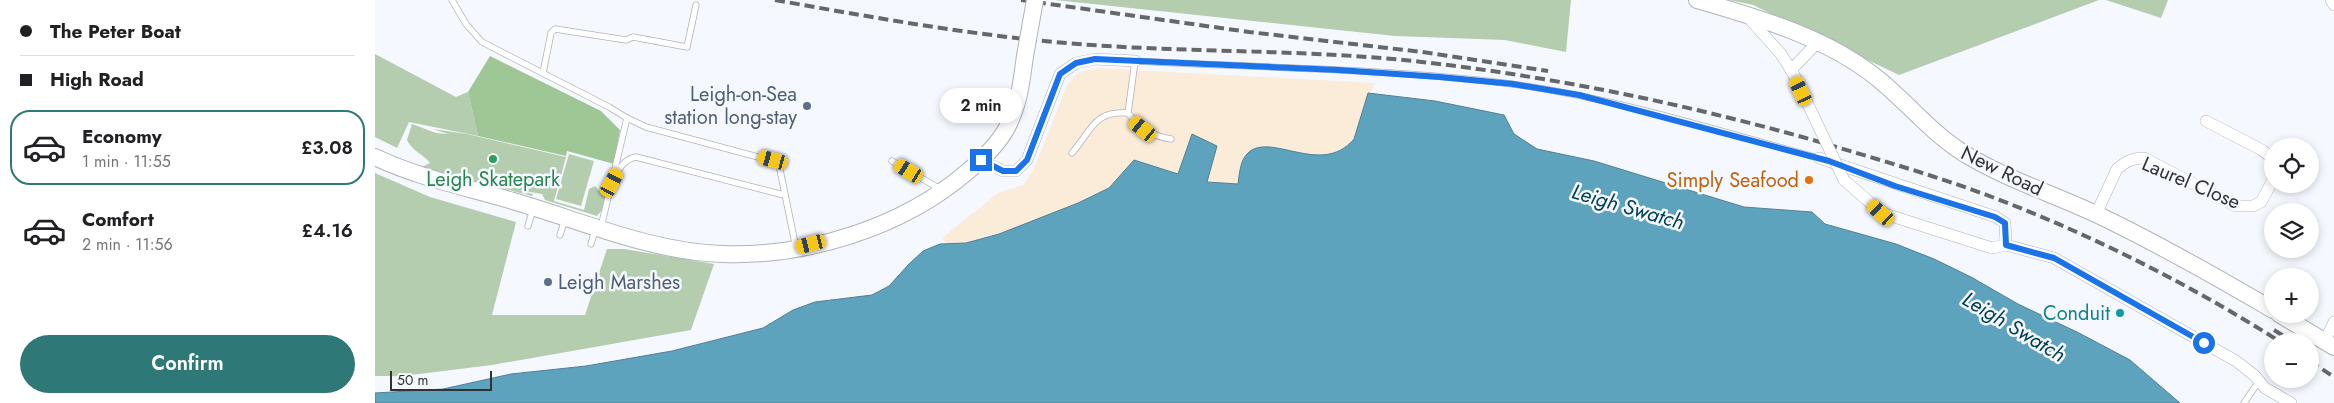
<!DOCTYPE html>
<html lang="en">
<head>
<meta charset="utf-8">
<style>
  :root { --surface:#fff; --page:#f6f6f6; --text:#202124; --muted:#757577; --line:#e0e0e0; --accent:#2e7877 }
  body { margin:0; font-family:Jost,sans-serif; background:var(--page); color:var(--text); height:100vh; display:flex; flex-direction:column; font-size:19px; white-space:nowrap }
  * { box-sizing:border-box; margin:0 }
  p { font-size:16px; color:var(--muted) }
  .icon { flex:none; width:28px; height:28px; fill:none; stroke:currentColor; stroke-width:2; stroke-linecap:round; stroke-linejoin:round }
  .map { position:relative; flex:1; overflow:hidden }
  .details { display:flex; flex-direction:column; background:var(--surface); width:375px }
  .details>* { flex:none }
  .guide { display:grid; align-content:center; height:110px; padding:0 20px; background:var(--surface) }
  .fabs { position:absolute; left:1889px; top:138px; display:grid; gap:10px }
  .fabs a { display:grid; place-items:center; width:55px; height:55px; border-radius:50%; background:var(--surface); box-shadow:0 2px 8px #0003; font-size:25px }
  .scale { position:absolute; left:15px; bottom:12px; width:102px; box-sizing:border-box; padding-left:5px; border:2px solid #313235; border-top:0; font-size:14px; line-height:18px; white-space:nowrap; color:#313235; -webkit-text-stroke:4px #f5f8ff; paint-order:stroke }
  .end { position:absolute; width:22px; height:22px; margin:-11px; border:6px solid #1a73e8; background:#fff; box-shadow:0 0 0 2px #fff }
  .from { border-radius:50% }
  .bubble { position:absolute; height:35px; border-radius:18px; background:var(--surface); box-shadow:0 2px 8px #0003; font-size:16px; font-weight:600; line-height:35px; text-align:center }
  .car { position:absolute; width:15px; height:30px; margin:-15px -8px; border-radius:6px; box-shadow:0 0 4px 1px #0007; background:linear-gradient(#f5c518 24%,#345 0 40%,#f5c518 0 76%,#345 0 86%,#f5c518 0) }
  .guide b { display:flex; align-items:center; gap:18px; height:48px; font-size:19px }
  .guide b+b { border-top:1px solid var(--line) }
  .guide i { width:12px; height:12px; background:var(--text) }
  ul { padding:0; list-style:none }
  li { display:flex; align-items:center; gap:15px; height:75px; margin:0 10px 8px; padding:0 10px; border:2px solid transparent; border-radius:20px }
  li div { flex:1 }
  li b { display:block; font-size:19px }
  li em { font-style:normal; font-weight:600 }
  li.selected { border-color:var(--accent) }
  li>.icon { width:45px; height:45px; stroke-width:1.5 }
  .button { display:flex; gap:10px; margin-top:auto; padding:10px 20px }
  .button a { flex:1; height:58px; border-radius:30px; background:var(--accent); color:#fff; font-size:20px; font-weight:600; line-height:58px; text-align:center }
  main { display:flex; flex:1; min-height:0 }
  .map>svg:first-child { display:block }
  .commercial { fill:#fbecd9 }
  .green { fill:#b4cdaf }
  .forest { fill:#9fc796 }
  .water { fill:#5ea3bd; stroke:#508194 }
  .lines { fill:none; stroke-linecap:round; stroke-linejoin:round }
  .lane-casing { stroke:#afb3ba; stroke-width:7 }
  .street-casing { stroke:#afb3ba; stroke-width:12 }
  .secondary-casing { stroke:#afb3ba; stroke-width:18 }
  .lane { stroke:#fff; stroke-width:5.5 }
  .street { stroke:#fff; stroke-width:11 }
  .secondary { stroke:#fff; stroke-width:16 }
  .rail { stroke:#65676b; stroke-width:4; stroke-dasharray:10 5; stroke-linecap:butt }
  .street-bridge-casing { stroke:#afb3ba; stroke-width:12; stroke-linecap:butt }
  .secondary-bridge-casing { stroke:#afb3ba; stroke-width:18; stroke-linecap:butt }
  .street-bridge { stroke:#fff; stroke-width:11 }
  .secondary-bridge { stroke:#fff; stroke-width:16 }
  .route { stroke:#1a73e8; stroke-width:6 }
  .service-dot { fill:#5c6f8a; stroke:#f5f8ff; stroke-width:2 }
  .leisure-dot { fill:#2e9e5b; stroke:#f5f8ff; stroke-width:2 }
  .food-dot { fill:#e8710a; stroke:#f5f8ff; stroke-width:2 }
  .culture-dot { fill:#0f9aa8; stroke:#f5f8ff; stroke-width:2 }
  .labels { text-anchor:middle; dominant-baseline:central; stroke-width:5; stroke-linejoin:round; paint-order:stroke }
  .service-label { font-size:20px; fill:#4e5e75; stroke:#f5f8ff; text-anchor:end }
  .street-label { font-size:20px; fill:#313235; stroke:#f5f8ff }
  .leisure-label { font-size:20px; fill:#27864d; stroke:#f5f8ff }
  .food-label { font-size:20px; fill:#c56008; stroke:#f5f8ff; text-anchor:end }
  .culture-label { font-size:20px; fill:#0d838f; stroke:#f5f8ff; text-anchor:end }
  .water-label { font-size:21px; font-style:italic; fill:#014255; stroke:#f5f8ff }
</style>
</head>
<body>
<main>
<section class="details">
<div class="guide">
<b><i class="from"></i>The Peter Boat</b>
<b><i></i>High Road</b>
</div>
<ul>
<li class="selected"><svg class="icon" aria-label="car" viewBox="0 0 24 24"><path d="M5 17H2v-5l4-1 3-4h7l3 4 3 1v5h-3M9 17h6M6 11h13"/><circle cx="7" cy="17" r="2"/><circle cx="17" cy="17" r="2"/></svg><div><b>Economy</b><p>1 min · 11:55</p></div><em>£3.08</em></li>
<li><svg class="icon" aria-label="car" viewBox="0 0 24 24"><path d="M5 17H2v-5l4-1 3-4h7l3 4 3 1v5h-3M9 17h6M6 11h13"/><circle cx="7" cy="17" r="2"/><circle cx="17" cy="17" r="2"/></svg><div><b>Comfort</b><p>2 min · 11:56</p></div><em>£4.16</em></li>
</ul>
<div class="button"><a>Confirm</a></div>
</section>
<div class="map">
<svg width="1959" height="403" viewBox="0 0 1959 403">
  <rect width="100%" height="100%" fill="#f5f8ff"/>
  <!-- commercial -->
  <polygon class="commercial" points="724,68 1000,83 988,107 982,132 974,145 963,152 942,156 896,147 867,163 863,184 832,182 803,174 746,176 734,188 703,203 649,226 591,243 571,243 567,238 623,193 648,185 658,171 692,85 704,72"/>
  <!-- green -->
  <g class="green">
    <polygon points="680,0 1196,0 1191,52 1130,40 1020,36"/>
    <polygon points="1354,0 1724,0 1524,75 1378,5"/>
    <polygon points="1731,0 1793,0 1786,18"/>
    <polygon points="0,54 81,97 93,92 103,136 34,122 22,148 0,137"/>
    <path d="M37,124l24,9 12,1 -15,-5 34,5 99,23 -12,44 30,9 5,-21 6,-3 7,8 4,1 -4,15 -5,6 -3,-1 -49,-15 -3,-6 -24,-4 15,4 -1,2 -110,-29 8,-4c-8,-10 -18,-12 -23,-23z"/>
    <polygon points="194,154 219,161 206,206 181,199"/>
    <polygon points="0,173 55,197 141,222 117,315 210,315 232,249 249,249 339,264 316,330 117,365 28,376 0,376"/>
  </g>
  <!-- forest -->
  <polygon class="forest" points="115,56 226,111 245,130 239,164 192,151 191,156 103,136 93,92"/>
  <!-- water -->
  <path class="water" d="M993,93l67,8 69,14 10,19 23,15 57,12 150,46 68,5 13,12 71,20 38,15 37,18 47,27 61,29 51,27 50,43h-1805v-10l68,-4 68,-15 75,-8 86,-15 91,-23 30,-18 22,-8 57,-7 17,-9 20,-22 14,-13 17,-7 26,-1 33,-9 79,-31 31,-15 25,-28 44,14 14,-40 25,12 -10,36 31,2c1,-8 2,-19 6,-26 20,-33 76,22 110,-19z"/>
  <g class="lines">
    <!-- lane casing -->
    <g class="lane-casing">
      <g id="lane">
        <polyline points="77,0 91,24 107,42 234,107 252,118 271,127 398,161 404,165 421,248"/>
        <polyline points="168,73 176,33 180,29 251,40 258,37 312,47 321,5"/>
        <path d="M753,113c12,16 24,23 43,26"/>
        <path d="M697,153c20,-23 21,-42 56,-40l7,-52c126,7 252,7 377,23 104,14 206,47 307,74"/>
        <polyline points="517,161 565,189"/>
        <path d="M237,183c6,-12 10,-23 24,-26l148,38"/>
        <polyline points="153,226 158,209"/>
        <polyline points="226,227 252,118"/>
        <polyline points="185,235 190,219"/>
        <polyline points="216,244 220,230"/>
        <polyline points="1869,403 1882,384"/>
      </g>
    </g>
    <!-- street casing -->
    <g class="street-casing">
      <g id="street">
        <polyline points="1956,0 1959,5"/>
        <polyline points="1372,16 1406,54 1419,75"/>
        <polyline points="1416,70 1443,42"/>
        <polyline points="1831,121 1887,150 1898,159"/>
        <polyline points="1444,158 1621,217 1630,223 1631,245"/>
        <polyline points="606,160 628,171 641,171 652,160 685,74 701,63 720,59 760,61"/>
        <polyline points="1469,180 1507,213 1617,248 1631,245 1679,258 1861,361 1879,375 1890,388 1916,403"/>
        <path d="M1721,214l21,-45c9,-8 16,-11 27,-11l92,48h17l8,-4 12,-22"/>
        <polyline points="1950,341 1959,322"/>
      </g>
    </g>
    <!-- secondary casing -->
    <g class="secondary-casing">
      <g id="secondary">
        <path d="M1322,0c62,18 129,37 180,78 30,24 55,56 88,76 41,25 88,40 131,60 61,29 119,62 177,96"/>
        <path d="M0,157c44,21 91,30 138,44 69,20 138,51 210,53 85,3 180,-27 244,-82 17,-14 36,-32 44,-53 9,-20 11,-42 14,-63"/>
        <polyline points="1904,314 1959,347"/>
      </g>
    </g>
    <!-- lane -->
    <use href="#lane" class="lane"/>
    <!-- street -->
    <use href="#street" class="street"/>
    <!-- secondary -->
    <use href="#secondary" class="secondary"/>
    <!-- rail -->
    <g class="rail">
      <path d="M400,0c101,18 201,36 303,44 114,9 230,5 344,18 133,15 263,42 391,78 60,18 121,35 179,57 100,38 197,87 287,144"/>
      <polyline points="646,0 874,32 1047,52 1173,71"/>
      <polyline points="1899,330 1917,341"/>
      <polyline points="1935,361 1959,377"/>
    </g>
    <!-- street-bridge casing -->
    <g class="street-bridge-casing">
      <polyline id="street-bridge" points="1419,75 1469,180"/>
    </g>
    <!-- secondary-bridge casing -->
    <g class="secondary-bridge-casing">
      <polyline id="secondary-bridge" points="650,56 660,0"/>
    </g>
    <!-- street-bridge -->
    <use href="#street-bridge" class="street-bridge"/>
    <!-- secondary-bridge -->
    <use href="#secondary-bridge" class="secondary-bridge"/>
  </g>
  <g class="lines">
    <!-- route -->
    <polyline class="route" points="606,160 628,171 641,171 652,160 685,74 701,63 720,59 964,70 1065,77 1138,84 1204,95 1454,161 1520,186 1620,217 1630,223 1631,245 1679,258 1829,343"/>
  </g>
  <!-- markers -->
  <g class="service-dot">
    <circle cx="432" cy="106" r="5"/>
    <circle cx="173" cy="282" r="5"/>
  </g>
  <circle class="leisure-dot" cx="118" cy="159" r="5"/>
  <circle class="food-dot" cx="1434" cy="180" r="5"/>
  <circle class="culture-dot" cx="1745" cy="313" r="5"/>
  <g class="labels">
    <!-- service labels -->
    <g class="service-label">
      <text x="422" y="94">Leigh-on-Sea<tspan x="422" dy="23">station long-stay</tspan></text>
      <text x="183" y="282" text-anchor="start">Leigh Marshes</text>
    </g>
    <!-- street labels -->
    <g class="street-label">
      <text transform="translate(1627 171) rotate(26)">New Road</text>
      <text transform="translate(1816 183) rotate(23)">Laurel Close</text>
    </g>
    <!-- leisure labels -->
    <g class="leisure-label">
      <text x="118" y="179">Leigh Skatepark</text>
    </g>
    <!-- food labels -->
    <g class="food-label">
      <text x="1424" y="180">Simply Seafood</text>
    </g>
    <!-- culture labels -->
    <g class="culture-label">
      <text x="1735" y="313">Conduit</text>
    </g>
    <!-- water labels -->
    <g class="water-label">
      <text transform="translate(1253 207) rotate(16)">Leigh Swatch</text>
      <text transform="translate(1639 327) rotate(31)">Leigh Swatch</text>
    </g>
  </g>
</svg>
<div class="fabs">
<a><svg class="icon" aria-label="locate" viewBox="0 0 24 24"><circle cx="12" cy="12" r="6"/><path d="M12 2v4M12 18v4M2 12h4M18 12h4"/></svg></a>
<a><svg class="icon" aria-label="layers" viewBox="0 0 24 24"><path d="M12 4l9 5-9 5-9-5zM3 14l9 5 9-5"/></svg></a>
<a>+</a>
<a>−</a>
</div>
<div class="scale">50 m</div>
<i class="end from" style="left:1829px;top:343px"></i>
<i class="end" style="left:606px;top:160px"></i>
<div class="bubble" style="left:565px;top:88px;width:82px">2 min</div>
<i class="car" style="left:1426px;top:91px;rotate:335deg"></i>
<i class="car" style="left:768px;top:129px;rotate:309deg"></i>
<i class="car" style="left:398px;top:160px;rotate:285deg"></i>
<i class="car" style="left:534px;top:171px;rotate:301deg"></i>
<i class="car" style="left:237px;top:183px;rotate:28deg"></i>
<i class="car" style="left:1506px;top:213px;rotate:312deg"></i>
<i class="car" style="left:436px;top:244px;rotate:256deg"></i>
</div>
</main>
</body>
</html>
